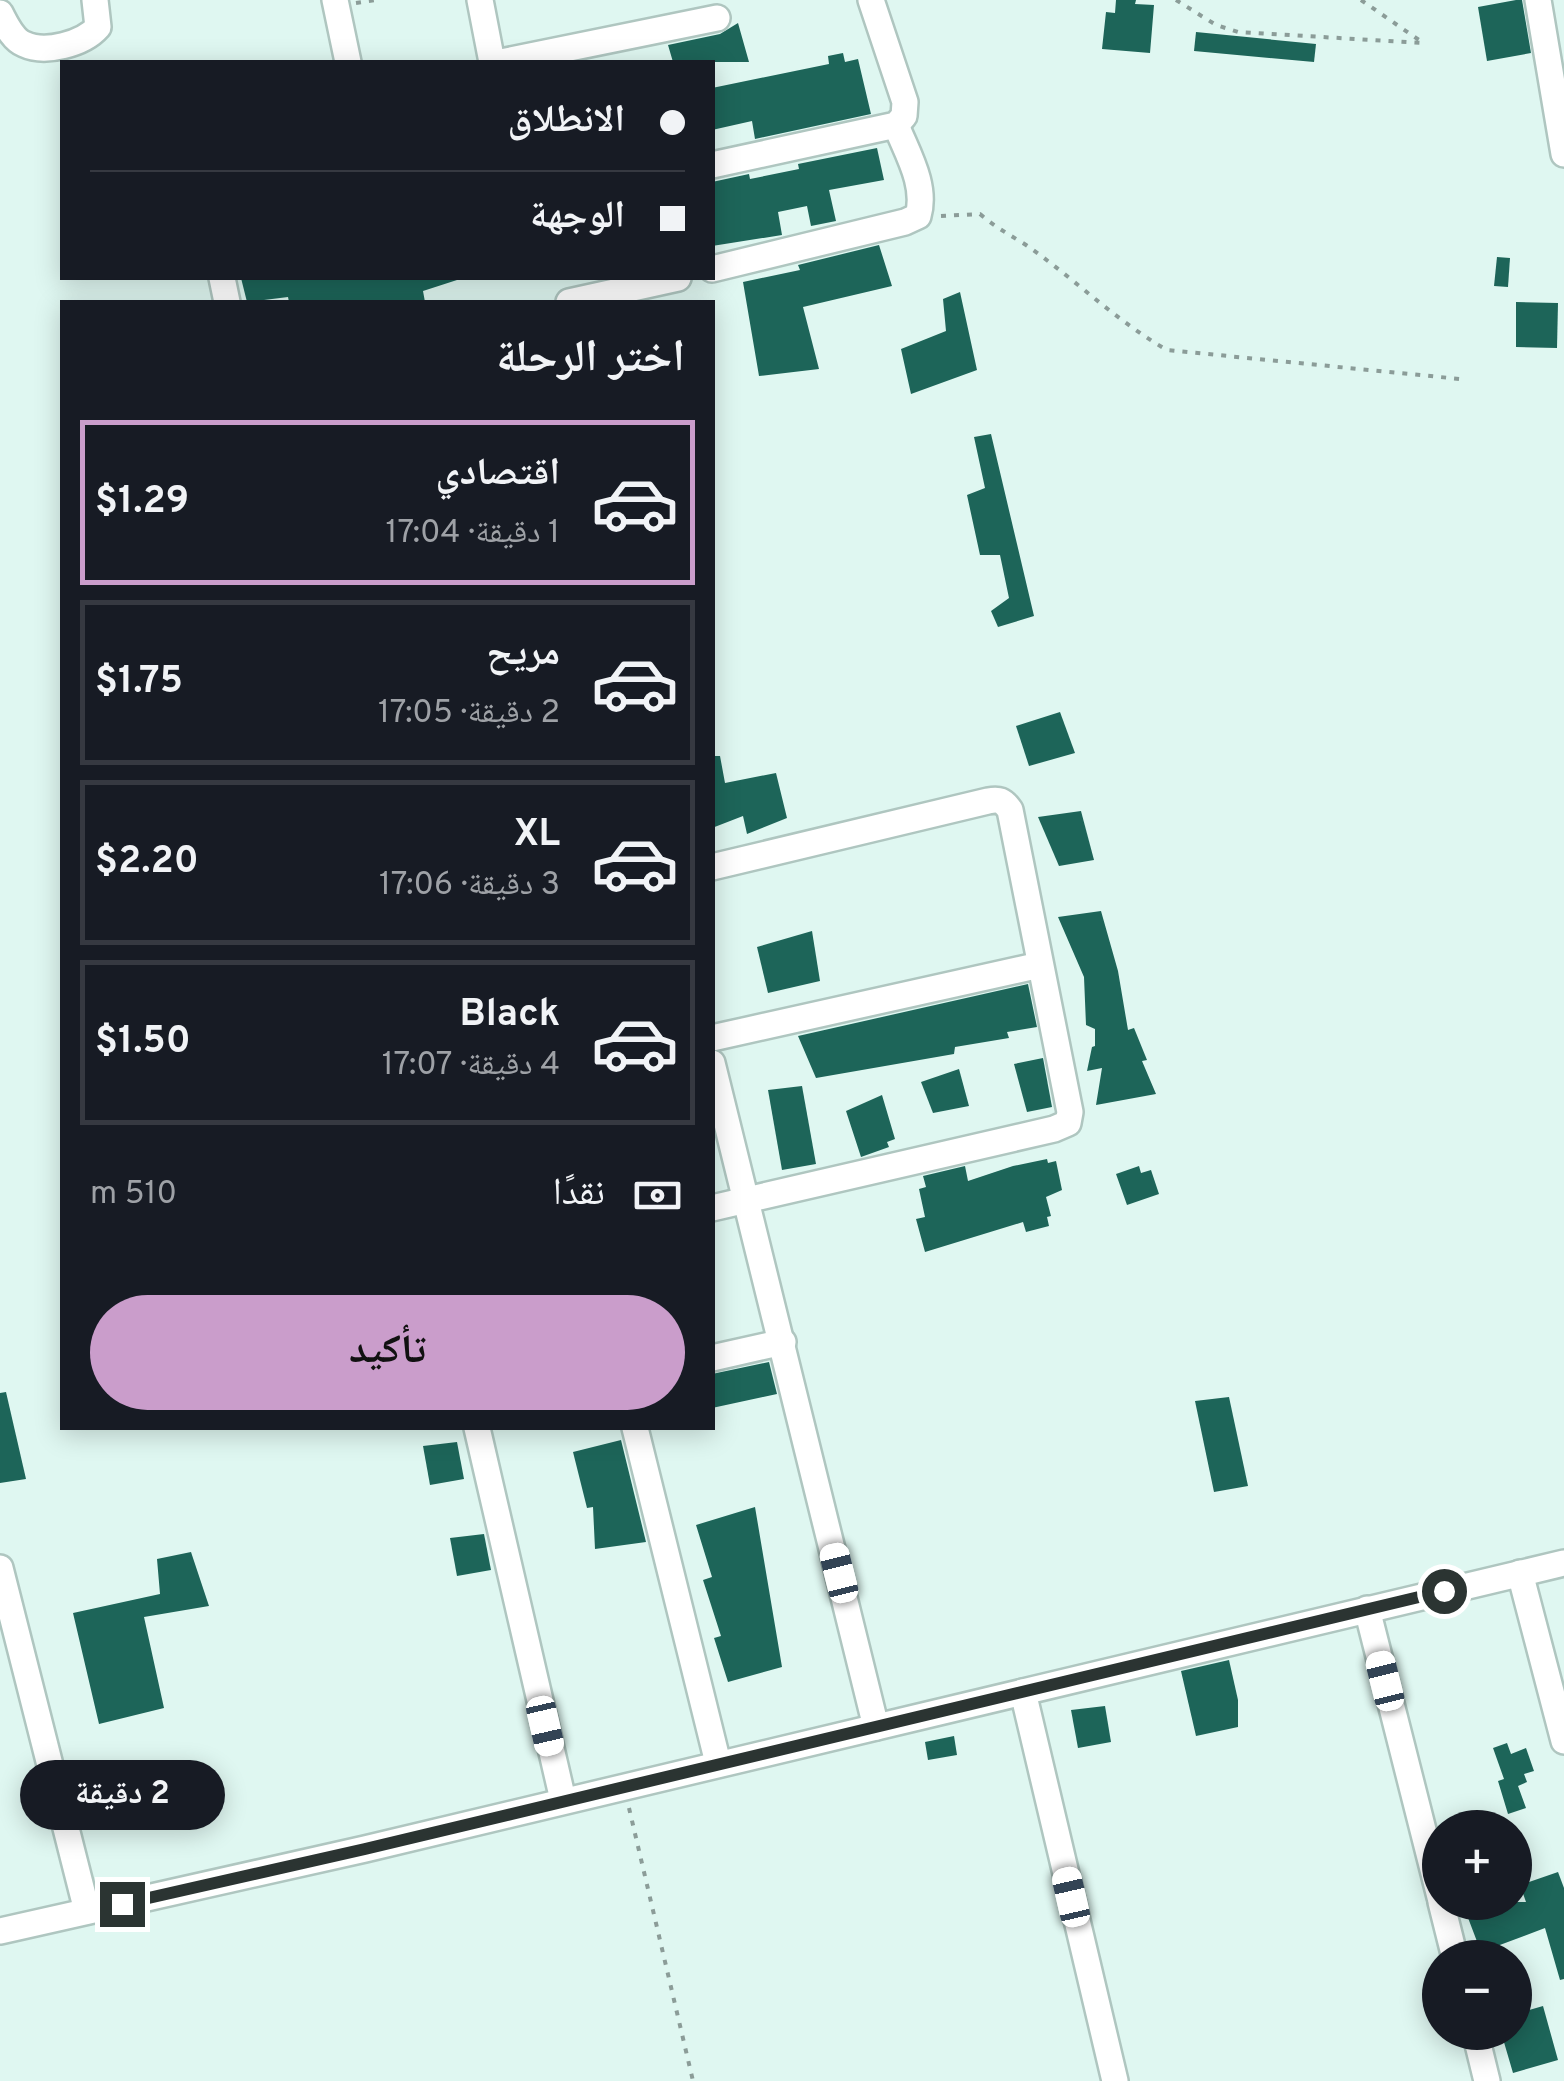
<!DOCTYPE html>
<html lang="ar">
<head>
<meta charset="utf-8">
<style>
  :root { --surface:#171b24; --page:#242831; --text:#f1f3f6; --muted:#9ea1a6; --line:#363941; --accent:#ca9dcb }
  body { margin:0; font-family:Overpass,"Noto Naskh Arabic",sans-serif; background:var(--page); color:var(--text); direction:rtl; height:100vh; display:flex; flex-direction:column; font-size:38px; white-space:nowrap }
  * { box-sizing:border-box; margin:0 }
  p { font-size:32px; color:var(--muted) }
  .icon { flex:none; width:55px; height:55px; fill:none; stroke:currentColor; stroke-width:2; stroke-linecap:round; stroke-linejoin:round }
  .map { position:relative; flex:1; overflow:hidden; direction:ltr }
  .panel { position:absolute; left:60px; top:300px; width:655px; height:1130px; display:flex; flex-direction:column; background:var(--surface); border-radius:0px; box-shadow:0 5px 25px #0003; direction:rtl }
  .panel>* { flex:none }
  .guide { position:absolute; left:60px; top:60px; width:655px; height:220px; border-radius:0px; box-shadow:0 5px 25px #0003; direction:rtl; display:grid; align-content:center; height:220px; padding:0 30px; background:var(--surface) }
  .buttons { position:absolute; left:1422px; top:1810px; display:grid; gap:20px }
  .buttons a { display:grid; place-items:center; width:110px; height:110px; border-radius:50%; background:var(--surface); box-shadow:0 5px 25px #0003; font-size:50px }
  .end { position:absolute; width:45px; height:45px; margin:-22px; border:12px solid #2b3432; background:#fff; box-shadow:0 0 0 5px #fff }
  .from { border-radius:50% }
  .bubble { position:absolute; height:70px; border-radius:35px; background:var(--surface); box-shadow:0 5px 25px #0003; font-size:32px; font-weight:700; line-height:70px; text-align:center; direction:rtl }
  .car { position:absolute; width:30px; height:60px; margin:-30px -15px; border-radius:12px; box-shadow:0 0 8px 2px #0007; background:linear-gradient(#fff 24%,#345 0 40%,#fff 0 76%,#345 0 86%,#fff 0) }
  .guide b { display:flex; align-items:center; gap:35px; height:95px; font-size:38px }
  .guide b+b { border-top:2px solid var(--line) }
  .guide i { width:25px; height:25px; background:var(--text) }
  ul { padding:0; list-style:none }
  li { display:flex; align-items:center; gap:30px; height:165px; margin:0 20px 15px; padding:0 10px; border:5px solid var(--line); border-radius:0px }
  li div { flex:1 }
  li b { display:block; font-size:38px }
  li em { font-style:normal; font-weight:700 }
  li.selected { border-color:var(--accent) }
  li>.icon { width:90px; height:90px; stroke-width:1.5 }
  h2 { padding:0 30px; font-size:45px; line-height:120px }
  .pay { display:flex; align-items:center; gap:25px; height:110px; padding:0 30px; font-size:38px }
  .pay p { margin-inline-start:auto }
  .primary-button { display:flex; gap:20px; margin-top:auto; padding:20px 30px }
  .primary-button a { flex:1; height:115px; border-radius:60px; background:var(--accent); color:#111; font-size:40px; font-weight:700; line-height:115px; text-align:center }
  .map>svg:first-child { display:block }
  .building { fill:#1d6559 }
  .lines { fill:none; stroke-linecap:round; stroke-linejoin:round }
  .minor-casing { stroke:#afc6c0; stroke-width:30 }
  .path { stroke:#8b9c98; stroke-width:4; stroke-dasharray:5 8; stroke-linecap:butt }
  .minor { stroke:#fff; stroke-width:25 }
  .route { stroke:#2b3432; stroke-width:12 }
</style>
</head>
<body>
<div class="map">
<svg width="1564" height="2081" viewBox="0 0 1564 2081">
  <rect width="100%" height="100%" fill="#dff7f1"/>
  <!-- building -->
  <g class="building">
    <polygon points="1116,0 1136,0 1135,4 1154,5 1150,53 1102,49 1106,12 1115,13"/>
    <polygon points="1516,0 1522,0 1531,53 1487,61 1478,7"/>
    <polygon points="738,23 749,62 673,62 668,45 720,34"/>
    <polygon points="1196,32 1316,44 1314,62 1194,51"/>
    <polygon points="843,53 845,62 858,59 871,114 755,139 752,121 712,130 712,88 829,64 828,56"/>
    <polygon points="877,148 884,180 829,190 836,221 811,226 807,206 778,212 782,235 712,246 712,182 749,174 750,179 799,169 798,164"/>
    <polygon points="879,245 892,286 803,307 819,369 759,376 743,282 800,270 798,265"/>
    <polygon points="1497,257 1510,258 1508,287 1494,286"/>
    <polygon points="241,278 456,278 457,280 423,291 425,302 289,302 288,297 247,302"/>
    <polygon points="960,292 977,370 911,394 901,349 946,331 943,299"/>
    <polygon points="1516,302 1558,303 1557,348 1516,347"/>
    <polygon points="991,434 1034,616 998,627 991,611 1009,598 1000,555 980,555 967,495 985,488 974,437"/>
    <polygon points="1060,712 1075,753 1029,766 1016,726"/>
    <polygon points="712,756 720,756 725,783 776,773 787,818 747,834 743,816 712,828"/>
    <polygon points="1081,811 1094,860 1059,866 1038,817"/>
    <polygon points="1101,911 1118,971 1128,1030 1134,1028 1147,1060 1142,1061 1156,1094 1096,1105 1102,1068 1087,1071 1092,1047 1095,1046 1095,1029 1086,1025 1084,977 1058,917"/>
    <polygon points="812,931 820,981 768,993 757,947"/>
    <polygon points="1028,984 1037,1027 1007,1032 1009,1038 955,1047 954,1054 816,1078 798,1036"/>
    <polygon points="1043,1058 1052,1107 1027,1112 1014,1064"/>
    <polygon points="959,1069 969,1106 933,1113 921,1082"/>
    <polygon points="802,1086 816,1164 782,1170 768,1090"/>
    <polygon points="882,1095 895,1139 887,1142 889,1147 861,1157 846,1111"/>
    <polygon points="1047,1159 1048,1163 1056,1161 1062,1190 1046,1197 1051,1216 1047,1217 1049,1226 1026,1232 1023,1222 925,1252 916,1219 925,1217 919,1189 926,1187 923,1176 965,1166 968,1181 1013,1166"/>
    <polygon points="1139,1166 1141,1173 1151,1170 1159,1194 1127,1205 1116,1174"/>
    <polygon points="769,1362 777,1394 712,1408 712,1374"/>
    <polygon points="6,1392 26,1479 0,1483 0,1393"/>
    <polygon points="1229,1397 1248,1486 1214,1492 1195,1401"/>
    <polygon points="621,1440 646,1542 595,1549 593,1507 587,1508 573,1452"/>
    <polygon points="457,1442 464,1479 430,1485 423,1446"/>
    <polygon points="755,1507 782,1667 728,1682 714,1638 721,1636 703,1580 712,1577 696,1525"/>
    <polygon points="484,1534 491,1570 457,1576 450,1538"/>
    <polygon points="191,1552 209,1606 144,1617 164,1708 99,1724 73,1613 160,1594 157,1559"/>
    <polygon points="1229,1660 1238,1700 1238,1727 1196,1736 1181,1671"/>
    <polygon points="1105,1706 1111,1742 1078,1748 1071,1710"/>
    <polygon points="954,1736 957,1755 928,1760 925,1742"/>
    <polygon points="1507,1743 1511,1754 1526,1748 1534,1771 1524,1774 1527,1782 1518,1786 1526,1808 1508,1814 1498,1781 1504,1779 1493,1748"/>
    <polygon points="1558,1872 1564,1888 1564,1979 1560,1980 1545,1928 1481,1952 1462,1902 1526,1902 1520,1885"/>
    <polygon points="1543,2006 1558,2060 1513,2073 1501,2032 1515,2032 1515,2014"/>
  </g>
  <g class="lines">
    <!-- minor casing -->
    <g class="minor-casing">
      <g id="minor">
        <polyline points="335,0 348,62"/>
        <polyline points="480,0 492,62"/>
        <polyline points="1538,0 1564,154"/>
        <path d="M0,13c6,11 12,26 24,31 21,10 59,0 74,-17l-3,-27"/>
        <polyline points="501,62 717,18"/>
        <polyline points="712,165 896,125 904,116 905,102 871,0"/>
        <path d="M712,269l193,-47 13,-6c9,-31 -11,-63 -22,-91"/>
        <polyline points="222,278 227,302"/>
        <polyline points="569,302 678,278"/>
        <path d="M712,867l276,-66c11,-2 15,-1 22,9l60,302 -2,11 -14,6 -342,79"/>
        <polyline points="712,1038 1040,965"/>
        <polyline points="712,1063 876,1727"/>
        <polyline points="712,1358 783,1342"/>
        <polyline points="477,1428 563,1800"/>
        <polyline points="635,1428 718,1763"/>
        <polyline points="0,1568 87,1911"/>
        <polyline points="1520,1573 1564,1741"/>
        <polyline points="1367,1609 1440,1897"/>
        <polyline points="1023,1692 1115,2081"/>
        <polyline points="1441,1902 1455,1958"/>
        <polyline points="0,1931 365,1849 1564,1563"/>
        <polyline points="1475,2032 1487,2081"/>
      </g>
    </g>
    <!-- path -->
    <g class="path">
      <polyline points="1176,0 1216,25 1238,32 1423,43"/>
      <polyline points="1361,0 1419,40"/>
      <polyline points="356,3 376,0"/>
      <path d="M941,216l39,-2c15,13 30,21 46,31 49,34 90,76 141,105l293,29"/>
      <polyline points="629,1808 693,2081"/>
    </g>
    <!-- minor -->
    <use href="#minor" class="minor"/>
  </g>
  <g class="lines">
    <!-- route -->
    <polyline class="route" points="122,1904 365,1849 1444,1591"/>
  </g>
</svg>
<div class="buttons">
<a>+</a>
<a>−</a>
</div>
<i class="end from" style="left:1444px;top:1591px"></i>
<i class="end" style="left:122px;top:1904px"></i>
<div class="bubble" style="left:20px;top:1760px;width:205px">2 دقيقة</div>
<i class="car" style="left:839px;top:1573px;rotate:346deg"></i>
<i class="car" style="left:1385px;top:1681px;rotate:346deg"></i>
<i class="car" style="left:545px;top:1726px;rotate:167deg"></i>
<i class="car" style="left:1071px;top:1897px;rotate:347deg"></i>
<div class="guide">
<b><i class="from"></i>الانطلاق</b>
<b><i></i>الوجهة</b>
</div>
<section class="panel">
<h2>اختر الرحلة</h2>
<ul>
<li class="selected"><svg class="icon" aria-label="car" viewBox="0 0 24 24"><path d="M5 17H2v-5l4-1 3-4h7l3 4 3 1v5h-3M9 17h6M6 11h13"/><circle cx="7" cy="17" r="2"/><circle cx="17" cy="17" r="2"/></svg><div><b>اقتصادي</b><p>1 دقيقة · 17:04</p></div><em>$1.29</em></li>
<li><svg class="icon" aria-label="car" viewBox="0 0 24 24"><path d="M5 17H2v-5l4-1 3-4h7l3 4 3 1v5h-3M9 17h6M6 11h13"/><circle cx="7" cy="17" r="2"/><circle cx="17" cy="17" r="2"/></svg><div><b>مريح</b><p>2 دقيقة · 17:05</p></div><em>$1.75</em></li>
<li><svg class="icon" aria-label="car" viewBox="0 0 24 24"><path d="M5 17H2v-5l4-1 3-4h7l3 4 3 1v5h-3M9 17h6M6 11h13"/><circle cx="7" cy="17" r="2"/><circle cx="17" cy="17" r="2"/></svg><div><b>XL</b><p>3 دقيقة · 17:06</p></div><em>$2.20</em></li>
<li><svg class="icon" aria-label="car" viewBox="0 0 24 24"><path d="M5 17H2v-5l4-1 3-4h7l3 4 3 1v5h-3M9 17h6M6 11h13"/><circle cx="7" cy="17" r="2"/><circle cx="17" cy="17" r="2"/></svg><div><b>Black</b><p>4 دقيقة · 17:07</p></div><em>$1.50</em></li>
</ul>
<div class="pay"><svg class="icon" aria-label="cash" viewBox="0 0 24 24"><path d="M3 7h18v10H3z"/><circle cx="12" cy="12" r="2"/></svg>نقدًا<p>510 m</p></div>
<div class="primary-button"><a>تأكيد</a></div>
</section>
</div>
</body>
</html>
